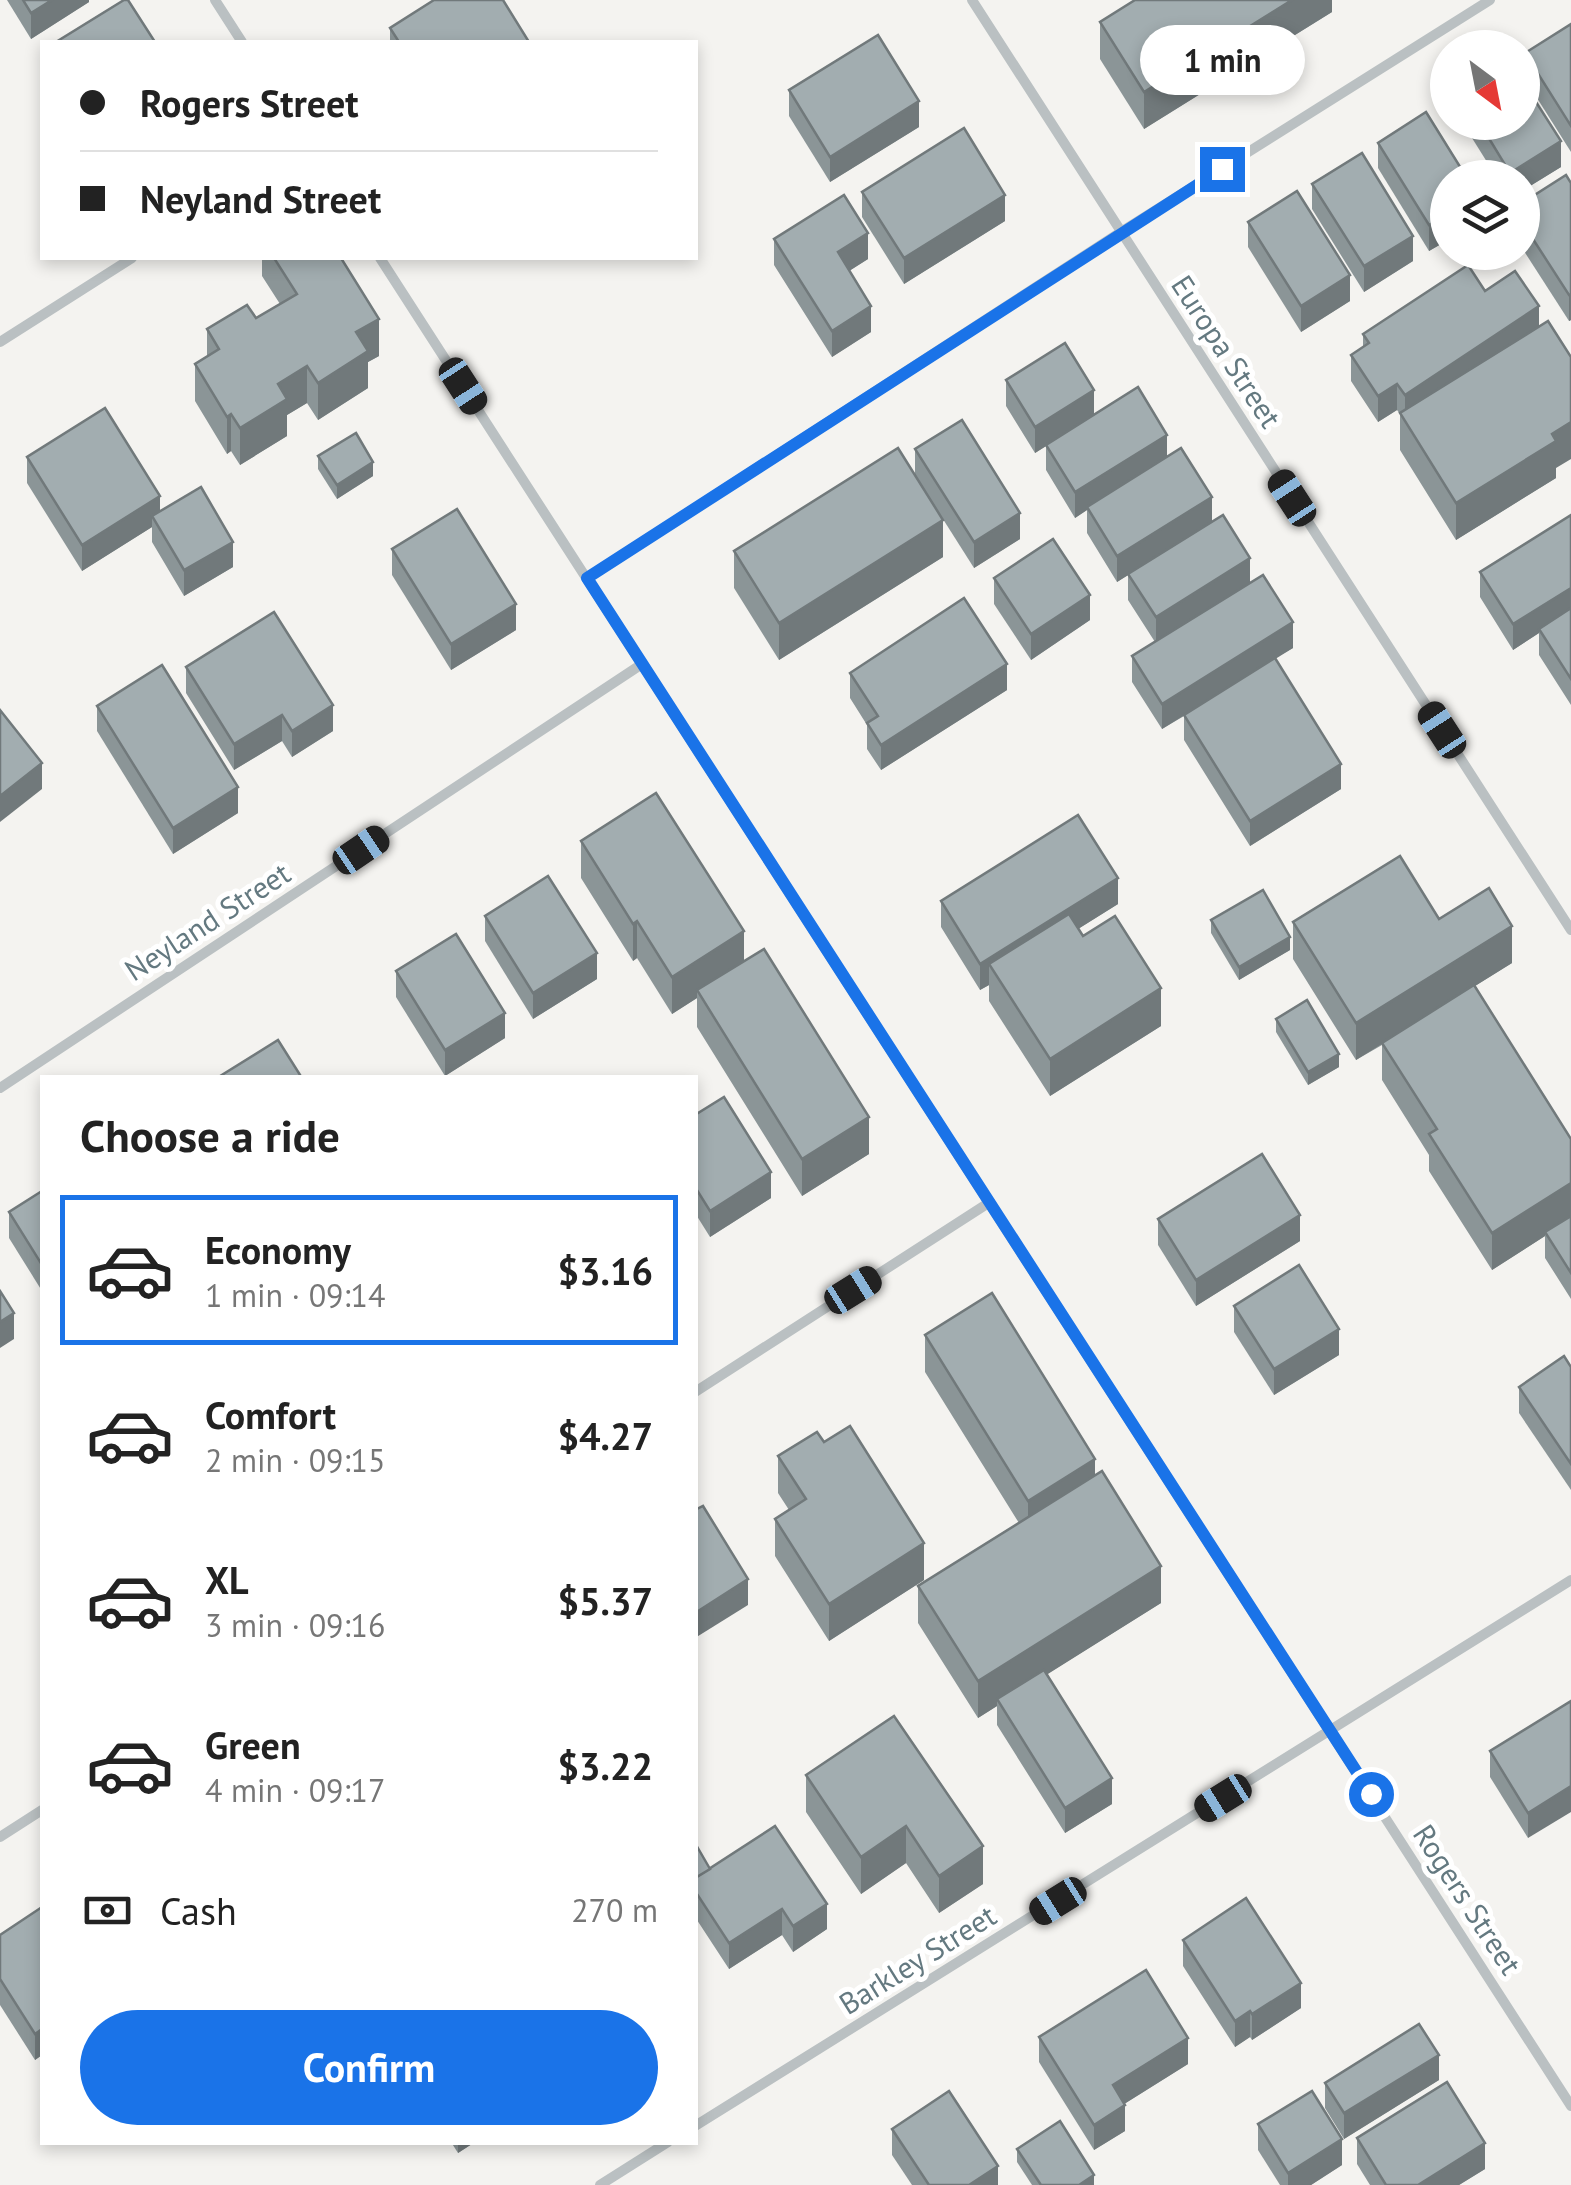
<!DOCTYPE html>
<html lang="en">
<head>
<meta charset="utf-8">
<style>
  :root { --surface:#fff; --page:#f2f2f2; --text:#222; --muted:#767676; --line:#e0e0e0; --accent:#1a73e8 }
  body { margin:0; font-family:"PT Sans",sans-serif; background:var(--page); color:var(--text); height:100vh; display:flex; flex-direction:column; font-size:38px; white-space:nowrap }
  * { box-sizing:border-box; margin:0 }
  p { font-size:32px; color:var(--muted) }
  .icon { flex:none; width:55px; height:55px; fill:none; stroke:currentColor; stroke-width:2; stroke-linecap:round; stroke-linejoin:round }
  .map { position:relative; flex:1; overflow:hidden }
  .details { position:absolute; left:40px; top:1075px; width:658px; height:1070px; display:flex; flex-direction:column; background:var(--surface); border-radius:0px; box-shadow:0 5px 15px #0003 }
  .details>* { flex:none }
  .banner { position:absolute; left:40px; top:40px; width:658px; height:220px; border-radius:0px; box-shadow:0 5px 15px #0003; display:grid; align-content:center; height:220px; padding:0 40px; background:var(--surface) }
  .needle { width:65px; rotate:148deg }
  .tools { position:absolute; left:1430px; top:30px; display:grid; gap:20px }
  .tools a { display:grid; place-items:center; width:110px; height:110px; border-radius:50%; background:var(--surface); box-shadow:0 5px 15px #0003; font-size:50px }
  .end { position:absolute; width:45px; height:45px; margin:-22px; border:12px solid #1a73e8; background:#fff; box-shadow:0 0 0 5px #fff }
  .from { border-radius:50% }
  .bubble { position:absolute; height:70px; border-radius:35px; background:var(--surface); box-shadow:0 5px 15px #0003; font-size:32px; font-weight:800; line-height:70px; text-align:center }
  .car { position:absolute; width:30px; height:60px; margin:-30px -15px; border-radius:12px; box-shadow:0 0 8px 2px #0007; background:linear-gradient(#222 24%,#8ab4d8 0 40%,#222 0 76%,#8ab4d8 0 86%,#222 0) }
  .banner b { display:flex; align-items:center; gap:35px; height:95px; font-size:38px }
  .banner b+b { border-top:2px solid var(--line) }
  .banner i { width:25px; height:25px; background:var(--text) }
  ul { padding:0; list-style:none }
  li { display:flex; align-items:center; gap:30px; height:150px; margin:0 20px 15px; padding:0 20px; border:5px solid transparent; border-radius:0px }
  li div { flex:1 }
  li b { display:block; font-size:38px }
  li em { font-style:normal; font-weight:800 }
  li.on { border-color:var(--accent) }
  li>.icon { width:90px; height:90px; stroke-width:1.5 }
  h2 { padding:0 40px; font-size:45px; line-height:120px }
  .pay { display:flex; align-items:center; gap:25px; height:110px; padding:0 40px; font-size:38px }
  .pay p { margin-inline-start:auto }
  .action { display:flex; gap:20px; margin-top:auto; padding:20px 40px }
  .action a { flex:1; height:115px; border-radius:60px; background:var(--accent); color:#fff; font-size:40px; font-weight:800; line-height:115px; text-align:center }
  .map>svg:first-child { display:block }
  .lines { fill:none; stroke-linecap:round; stroke-linejoin:round }
  .street { stroke:#bac0c2; stroke-width:10 }
  .wall { fill:#8b9597 }
  .shaded-wall { fill:#71797b }
  .building { fill:#a2adb0; stroke:#71797b; stroke-width:2.5 }
  .route { stroke:#1a73e8; stroke-width:12 }
  .labels { text-anchor:middle; dominant-baseline:central; stroke-width:10; stroke-linejoin:round; paint-order:stroke }
  .street-label { font-size:30px; fill:#647980; stroke:#fff }
</style>
</head>
<body>
<div class="map">
<svg width="1571" height="2185" viewBox="0 0 1571 2185">
  <rect width="100%" height="100%" fill="#f4f3f0"/>
  <g class="lines">
    <!-- street -->
    <g class="street">
      <polyline points="215,0 242,42"/>
      <polyline points="972,0 1571,930"/>
      <polyline points="380,258 1571,2106"/>
      <polyline points="0,342 132,258"/>
      <polyline points="587,578 1121,232 1490,0"/>
      <polyline points="0,1088 642,664"/>
      <polyline points="695,1392 990,1202"/>
      <polyline points="0,1837 42,1810"/>
      <polyline points="695,2126 1571,1580"/>
      <polyline points="600,2185 668,2142"/>
    </g>
  </g>
  <!-- wall -->
  <g class="wall">
    <polygon points="7,0 89,0 89,2 31,39"/>
    <polygon points="1332,0 1332,12 1144,129 1100,59 1100,22"/>
    <polygon points="1571,24 1571,152 1525,79 1525,53"/>
    <polygon points="390,28 529,42 390,42"/>
    <polygon points="789,90 919,127 830,182 789,116"/>
    <polygon points="1462,122 1522,122 1561,167 1522,191 1522,178 1497,178"/>
    <polygon points="1378,143 1448,178 1448,240 1429,251 1378,168"/>
    <polygon points="1571,183 1571,320 1569,321 1522,248 1522,203"/>
    <polygon points="1312,184 1413,261 1364,292 1312,209"/>
    <polygon points="862,192 1005,221 904,284 862,217"/>
    <polygon points="1248,222 1350,301 1301,332 1248,247"/>
    <polygon points="774,239 868,259 849,271 871,332 832,357 774,265"/>
    <polygon points="262,258 341,258 379,356 368,362 368,388 318,420 307,403 287,415 287,436 240,465 231,451 227,454 195,401 195,364 207,356 207,329 256,318 280,304 262,276"/>
    <polygon points="1485,291 1539,326 1556,478 1456,540 1400,450 1400,414 1397,410 1378,422 1351,381 1351,355 1363,347 1363,334"/>
    <polygon points="1006,380 1094,415 1167,457 1212,522 1293,648 1275,658 1341,789 1250,846 1184,740 1184,716 1162,729 1132,682 1132,656 1155,642 1128,600 1128,575 1117,582 1087,533 1087,510 1075,518 1046,470 1046,446 1035,453 1006,406"/>
    <polygon points="915,449 1020,539 974,568 915,475"/>
    <polygon points="318,456 373,476 337,499 318,469"/>
    <polygon points="27,457 160,511 233,567 184,596 152,542 152,527 82,571 27,483"/>
    <polygon points="1571,515 1571,705 1539,655 1539,633 1513,650 1480,597 1480,572"/>
    <polygon points="392,549 516,630 451,670 392,575"/>
    <polygon points="734,551 943,557 779,660 734,588"/>
    <polygon points="994,578 1090,620 1031,660 994,604"/>
    <polygon points="186,667 333,731 292,757 282,741 234,770 186,693"/>
    <polygon points="850,673 1007,690 881,770 867,749 867,725 850,698"/>
    <polygon points="97,706 238,813 173,854 97,731"/>
    <polygon points="581,841 744,961 869,1154 802,1196 697,1027 697,998 672,1014 637,958 633,961 581,878"/>
    <polygon points="941,901 1118,904 1078,929 1083,936 1161,1026 1050,1096 989,1001 989,985 980,990 941,927"/>
    <polygon points="485,916 597,979 533,1019 485,941"/>
    <polygon points="1439,919 1512,963 1475,986 1571,1139 1571,1299 1545,1258 1545,1236 1492,1270 1429,1171 1429,1155 1382,1080 1382,1045 1356,1060 1293,959 1293,922"/>
    <polygon points="1211,920 1290,950 1239,980 1211,933"/>
    <polygon points="396,971 505,1038 445,1076 396,997"/>
    <polygon points="1276,1019 1339,1067 1308,1085 1276,1032"/>
    <polygon points="695,1115 771,1198 710,1237 695,1213"/>
    <polygon points="42,1191 42,1291 9,1238 9,1212"/>
    <polygon points="1158,1219 1300,1241 1196,1306 1158,1245"/>
    <polygon points="1234,1306 1339,1355 1274,1395 1234,1332"/>
    <polygon points="925,1335 1095,1475 1161,1603 1047,1674 1112,1804 1065,1833 997,1725 997,1706 978,1718 918,1623 918,1586 1019,1523 925,1372"/>
    <polygon points="1571,1367 1571,1490 1519,1413 1519,1387"/>
    <polygon points="824,1442 924,1580 829,1641 775,1556 775,1519 789,1510 778,1493 778,1456"/>
    <polygon points="1571,1701 1528,1838 1490,1777 1490,1751"/>
    <polygon points="806,1775 983,1846 983,1884 939,1913 906,1863 861,1894 806,1812"/>
    <polygon points="695,1843 710,1869 827,1929 793,1952 782,1935 729,1969 695,1917"/>
    <polygon points="42,1907 42,2055 35,2060 0,2005 0,1935"/>
    <polygon points="1183,1940 1301,2008 1252,2040 1250,2037 1235,2047 1183,1966"/>
    <polygon points="1039,2037 1188,2064 1124,2104 1125,2131 1094,2150 1039,2062"/>
    <polygon points="1439,2080 1344,2139 1325,2108 1325,2083"/>
    <polygon points="1258,2124 1342,2165 1311,2185 1280,2185 1258,2150"/>
    <polygon points="892,2129 998,2185 912,2185 892,2155"/>
    <polygon points="1357,2138 1485,2169 1459,2185 1370,2185 1357,2164"/>
    <polygon points="451,2142 475,2142 458,2153"/>
    <polygon points="1017,2149 1094,2185 1032,2185 1017,2162"/>
  </g>
  <!-- shaded-wall -->
  <g class="shaded-wall">
    <polygon points="52,0 89,0 89,2 31,39 31,13"/>
    <polygon points="1292,0 1332,0 1332,12 1144,129 1144,92"/>
    <polygon points="919,101 919,127 830,182 830,157"/>
    <polygon points="1561,141 1561,167 1522,191 1522,178 1510,178 1510,173"/>
    <polygon points="1005,195 1005,221 904,284 904,258"/>
    <polygon points="1448,214 1448,240 1429,251 1429,225"/>
    <polygon points="868,233 868,259 838,278 838,252"/>
    <polygon points="1413,236 1413,261 1364,292 1364,266"/>
    <polygon points="1350,275 1350,301 1301,332 1301,306"/>
    <polygon points="1571,294 1571,320 1569,321 1569,295"/>
    <polygon points="871,306 871,332 832,357 832,331"/>
    <polygon points="1539,306 1539,332 1405,420 1405,395"/>
    <polygon points="379,319 379,356 368,362 368,388 318,420 318,383 356,332"/>
    <polygon points="307,366 307,403 287,415 287,436 240,465 240,428 278,384"/>
    <polygon points="1397,384 1397,410 1378,422 1378,396"/>
    <polygon points="1094,390 1094,416 1035,453 1035,427"/>
    <polygon points="231,414 231,451 227,454 227,417"/>
    <polygon points="1571,422 1571,459 1556,468 1556,478 1456,540 1456,503 1552,434"/>
    <polygon points="1167,435 1167,460 1087,507 1087,510 1075,518 1075,492"/>
    <polygon points="373,462 373,476 337,499 337,485"/>
    <polygon points="160,496 160,522 152,516 152,527 82,571 82,545"/>
    <polygon points="1212,497 1212,523 1117,582 1117,556"/>
    <polygon points="1020,513 1020,539 974,568 974,542"/>
    <polygon points="943,520 943,557 779,660 779,623"/>
    <polygon points="233,542 233,567 184,596 184,570"/>
    <polygon points="1250,558 1250,584 1156,643 1156,617"/>
    <polygon points="1571,588 1571,613 1539,629 1539,633 1513,650 1513,624"/>
    <polygon points="1090,595 1090,620 1031,660 1031,634"/>
    <polygon points="516,604 516,630 451,670 451,644"/>
    <polygon points="1293,622 1293,648 1162,729 1162,704"/>
    <polygon points="1007,664 1007,690 881,770 881,745"/>
    <polygon points="333,705 333,731 292,757 292,731"/>
    <polygon points="282,715 282,741 234,770 234,744"/>
    <polygon points="42,763 42,789 0,822 0,796"/>
    <polygon points="1341,764 1341,789 1250,846 1250,821"/>
    <polygon points="238,787 238,813 173,854 173,828"/>
    <polygon points="1118,878 1118,904 998,979 989,964 989,985 980,990 980,964"/>
    <polygon points="637,921 637,958 633,961 633,924"/>
    <polygon points="1512,926 1512,963 1356,1060 1356,1023"/>
    <polygon points="744,931 744,968 697,990 697,998 672,1014 672,977"/>
    <polygon points="1290,937 1290,950 1239,980 1239,967"/>
    <polygon points="597,953 597,979 533,1019 533,993"/>
    <polygon points="1161,988 1161,1026 1050,1096 1050,1059"/>
    <polygon points="505,1013 505,1038 445,1076 445,1050"/>
    <polygon points="1339,1054 1339,1067 1308,1085 1308,1072"/>
    <polygon points="869,1117 869,1154 802,1196 802,1159"/>
    <polygon points="771,1172 771,1198 710,1237 710,1211"/>
    <polygon points="1571,1183 1571,1220 1545,1232 1545,1236 1492,1270 1492,1233"/>
    <polygon points="1300,1215 1300,1241 1196,1306 1196,1280"/>
    <polygon points="14,1313 14,1339 0,1348 0,1322"/>
    <polygon points="1339,1329 1339,1355 1274,1395 1274,1369"/>
    <polygon points="1095,1459 1095,1496 1028,1538 1028,1501"/>
    <polygon points="924,1543 924,1580 829,1641 829,1604"/>
    <polygon points="1161,1566 1161,1603 1000,1704 997,1699 997,1706 978,1718 978,1681"/>
    <polygon points="748,1579 748,1605 695,1638 695,1613"/>
    <polygon points="1112,1778 1112,1804 1065,1833 1065,1808"/>
    <polygon points="1571,1786 1571,1812 1528,1838 1528,1813"/>
    <polygon points="906,1826 906,1863 861,1894 861,1857"/>
    <polygon points="983,1846 983,1884 939,1913 939,1876"/>
    <polygon points="827,1904 827,1929 793,1952 793,1926"/>
    <polygon points="782,1909 782,1935 729,1969 729,1943"/>
    <polygon points="1301,1983 1301,2008 1252,2040 1252,2014"/>
    <polygon points="1250,2011 1250,2037 1235,2047 1235,2021"/>
    <polygon points="42,2029 42,2055 35,2060 35,2034"/>
    <polygon points="1188,2038 1188,2064 1113,2111 1113,2085"/>
    <polygon points="1439,2055 1439,2080 1344,2139 1344,2113"/>
    <polygon points="1125,2105 1125,2131 1094,2150 1094,2125"/>
    <polygon points="1342,2139 1342,2165 1311,2185 1288,2185 1288,2173"/>
    <polygon points="458,2142 475,2142 458,2153"/>
    <polygon points="1485,2143 1485,2169 1459,2185 1418,2185"/>
    <polygon points="998,2166 998,2185 969,2185"/>
    <polygon points="1094,2175 1094,2185 1079,2185"/>
  </g>
  <!-- building -->
  <g class="building">
    <polygon points="23,0 52,0 31,13"/>
    <polygon points="124,0 128,0 155,42 56,42"/>
    <polygon points="434,0 503,0 529,42 399,42 390,28"/>
    <polygon points="1135,0 1292,0 1144,92 1100,22"/>
    <polygon points="1571,24 1571,126 1525,53"/>
    <polygon points="878,35 919,101 830,157 789,90"/>
    <polygon points="1522,80 1561,141 1510,173 1479,122 1522,122"/>
    <polygon points="1426,112 1467,178 1448,178 1448,214 1429,225 1378,143"/>
    <polygon points="964,128 1005,195 904,258 862,192"/>
    <polygon points="1362,153 1413,236 1364,266 1312,184"/>
    <polygon points="1566,175 1571,183 1571,294 1569,295 1522,222 1522,203"/>
    <polygon points="1297,191 1350,275 1301,306 1248,222"/>
    <polygon points="844,195 868,233 838,252 871,306 832,331 774,239"/>
    <polygon points="274,258 341,258 379,319 356,332 368,351 318,383 307,366 278,384 287,399 240,428 231,414 227,417 195,364 219,349 207,329 247,305 256,318 297,294"/>
    <polygon points="1468,265 1485,291 1515,271 1539,306 1405,395 1397,384 1378,396 1351,355 1369,343 1363,334"/>
    <polygon points="1548,321 1571,357 1571,422 1552,434 1556,441 1456,503 1400,413"/>
    <polygon points="1065,343 1094,390 1035,427 1006,380"/>
    <polygon points="1138,387 1167,435 1075,492 1046,445"/>
    <polygon points="105,408 160,496 82,545 27,457"/>
    <polygon points="962,420 1020,513 974,542 915,449"/>
    <polygon points="356,433 373,462 337,485 318,456"/>
    <polygon points="898,448 943,520 779,623 734,551"/>
    <polygon points="1181,448 1212,497 1117,556 1087,507"/>
    <polygon points="201,487 233,542 184,570 152,516"/>
    <polygon points="457,509 516,604 451,644 392,549"/>
    <polygon points="1223,515 1250,558 1156,617 1128,574"/>
    <polygon points="1571,515 1571,588 1513,624 1480,572"/>
    <polygon points="1053,539 1090,595 1031,634 994,578"/>
    <polygon points="1263,575 1293,622 1162,704 1132,656"/>
    <polygon points="964,598 1007,664 881,745 867,723 878,716 850,673"/>
    <polygon points="1571,608 1571,679 1539,629"/>
    <polygon points="274,612 333,705 292,731 282,715 234,744 186,667"/>
    <polygon points="1275,658 1341,764 1250,821 1184,715"/>
    <polygon points="162,665 238,787 173,828 97,706"/>
    <polygon points="0,710 42,763 0,796"/>
    <polygon points="656,793 744,931 672,977 637,921 633,924 581,841"/>
    <polygon points="1078,815 1118,878 980,964 941,901"/>
    <polygon points="1400,856 1439,919 1489,888 1512,926 1356,1023 1293,922"/>
    <polygon points="548,876 597,953 533,993 485,916"/>
    <polygon points="1263,890 1290,937 1239,967 1211,920"/>
    <polygon points="1069,914 1083,936 1115,916 1161,988 1050,1059 989,964"/>
    <polygon points="456,934 505,1013 445,1050 396,971"/>
    <polygon points="764,949 869,1117 802,1159 697,990"/>
    <polygon points="1474,985 1571,1139 1571,1183 1492,1233 1429,1134 1437,1129 1382,1043"/>
    <polygon points="1307,1000 1339,1054 1308,1072 1276,1019"/>
    <polygon points="278,1040 302,1078 217,1078"/>
    <polygon points="724,1097 771,1172 710,1211 695,1187 695,1115"/>
    <polygon points="1262,1154 1300,1215 1196,1280 1158,1219"/>
    <polygon points="42,1191 42,1265 9,1212"/>
    <polygon points="1571,1216 1571,1273 1545,1232"/>
    <polygon points="1299,1265 1339,1329 1274,1369 1234,1306"/>
    <polygon points="0,1291 14,1313 0,1322"/>
    <polygon points="992,1293 1095,1459 1028,1501 925,1335"/>
    <polygon points="1564,1356 1571,1367 1571,1464 1519,1387"/>
    <polygon points="850,1426 924,1543 829,1604 775,1519 806,1499 778,1456 817,1432 824,1442"/>
    <polygon points="1102,1471 1161,1566 978,1681 918,1586"/>
    <polygon points="703,1506 748,1579 695,1613 695,1510"/>
    <polygon points="1044,1670 1112,1778 1065,1808 997,1699"/>
    <polygon points="1571,1701 1571,1786 1528,1813 1490,1751"/>
    <polygon points="894,1716 983,1846 939,1876 906,1826 861,1857 806,1775"/>
    <polygon points="775,1826 827,1904 793,1926 782,1909 729,1943 695,1891 695,1878"/>
    <polygon points="695,1843 710,1869 695,1878"/>
    <polygon points="1246,1898 1301,1983 1252,2014 1250,2011 1235,2021 1183,1940"/>
    <polygon points="42,1907 42,2029 35,2034 0,1979 0,1935"/>
    <polygon points="1146,1970 1188,2038 1113,2085 1125,2105 1094,2125 1039,2037"/>
    <polygon points="1419,2024 1439,2055 1344,2113 1325,2083"/>
    <polygon points="1447,2082 1485,2143 1418,2185 1386,2185 1357,2138"/>
    <polygon points="949,2091 998,2166 969,2185 929,2185 892,2129"/>
    <polygon points="1312,2091 1342,2139 1288,2173 1258,2124"/>
    <polygon points="1060,2121 1094,2175 1079,2185 1041,2185 1017,2149"/>
  </g>
  <g class="lines">
    <!-- route -->
    <polyline class="route" points="1222,169 587,578 1371,1794"/>
  </g>
  <g class="labels">
    <!-- street labels -->
    <g class="street-label">
      <text transform="translate(1227 351) rotate(57)">Europa Street</text>
      <text transform="translate(207 921) rotate(-33)">Neyland Street</text>
      <text transform="translate(1468 1899) rotate(57)">Rogers Street</text>
      <text transform="translate(917 1959) rotate(-32)">Barkley Street</text>
    </g>
  </g>
</svg>
<div class="tools">
<a><svg class="needle" viewBox="-14 -14 28 28"><path d="M0-13l5 13h-10z" fill="#e53935"/><path d="M0 13l5-13h-10z" fill="#767676"/></svg></a>
<a><svg class="icon" aria-label="layers" viewBox="0 0 24 24"><path d="M12 4l9 5-9 5-9-5zM3 14l9 5 9-5"/></svg></a>
</div>
<i class="end from" style="left:1371px;top:1794px"></i>
<i class="end" style="left:1222px;top:169px"></i>
<div class="bubble" style="left:1140px;top:25px;width:165px">1 min</div>
<i class="car" style="left:463px;top:386px;rotate:147deg"></i>
<i class="car" style="left:1292px;top:498px;rotate:327deg"></i>
<i class="car" style="left:1442px;top:730px;rotate:327deg"></i>
<i class="car" style="left:361px;top:850px;rotate:56deg"></i>
<i class="car" style="left:853px;top:1290px;rotate:58deg"></i>
<i class="car" style="left:1223px;top:1798px;rotate:238deg"></i>
<i class="car" style="left:1058px;top:1901px;rotate:238deg"></i>
<div class="banner">
<b><i class="from"></i>Rogers Street</b>
<b><i></i>Neyland Street</b>
</div>
<section class="details">
<h2>Choose a ride</h2>
<ul>
<li class="on"><svg class="icon" aria-label="car" viewBox="0 0 24 24"><path d="M5 17H2v-5l4-1 3-4h7l3 4 3 1v5h-3M9 17h6M6 11h13"/><circle cx="7" cy="17" r="2"/><circle cx="17" cy="17" r="2"/></svg><div><b>Economy</b><p>1 min · 09:14</p></div><em>$3.16</em></li>
<li><svg class="icon" aria-label="car" viewBox="0 0 24 24"><path d="M5 17H2v-5l4-1 3-4h7l3 4 3 1v5h-3M9 17h6M6 11h13"/><circle cx="7" cy="17" r="2"/><circle cx="17" cy="17" r="2"/></svg><div><b>Comfort</b><p>2 min · 09:15</p></div><em>$4.27</em></li>
<li><svg class="icon" aria-label="car" viewBox="0 0 24 24"><path d="M5 17H2v-5l4-1 3-4h7l3 4 3 1v5h-3M9 17h6M6 11h13"/><circle cx="7" cy="17" r="2"/><circle cx="17" cy="17" r="2"/></svg><div><b>XL</b><p>3 min · 09:16</p></div><em>$5.37</em></li>
<li><svg class="icon" aria-label="car" viewBox="0 0 24 24"><path d="M5 17H2v-5l4-1 3-4h7l3 4 3 1v5h-3M9 17h6M6 11h13"/><circle cx="7" cy="17" r="2"/><circle cx="17" cy="17" r="2"/></svg><div><b>Green</b><p>4 min · 09:17</p></div><em>$3.22</em></li>
</ul>
<div class="pay"><svg class="icon" aria-label="cash" viewBox="0 0 24 24"><path d="M3 7h18v10H3z"/><circle cx="12" cy="12" r="2"/></svg>Cash<p>270 m</p></div>
<div class="action"><a>Confirm</a></div>
</section>
</div>
</body>
</html>
